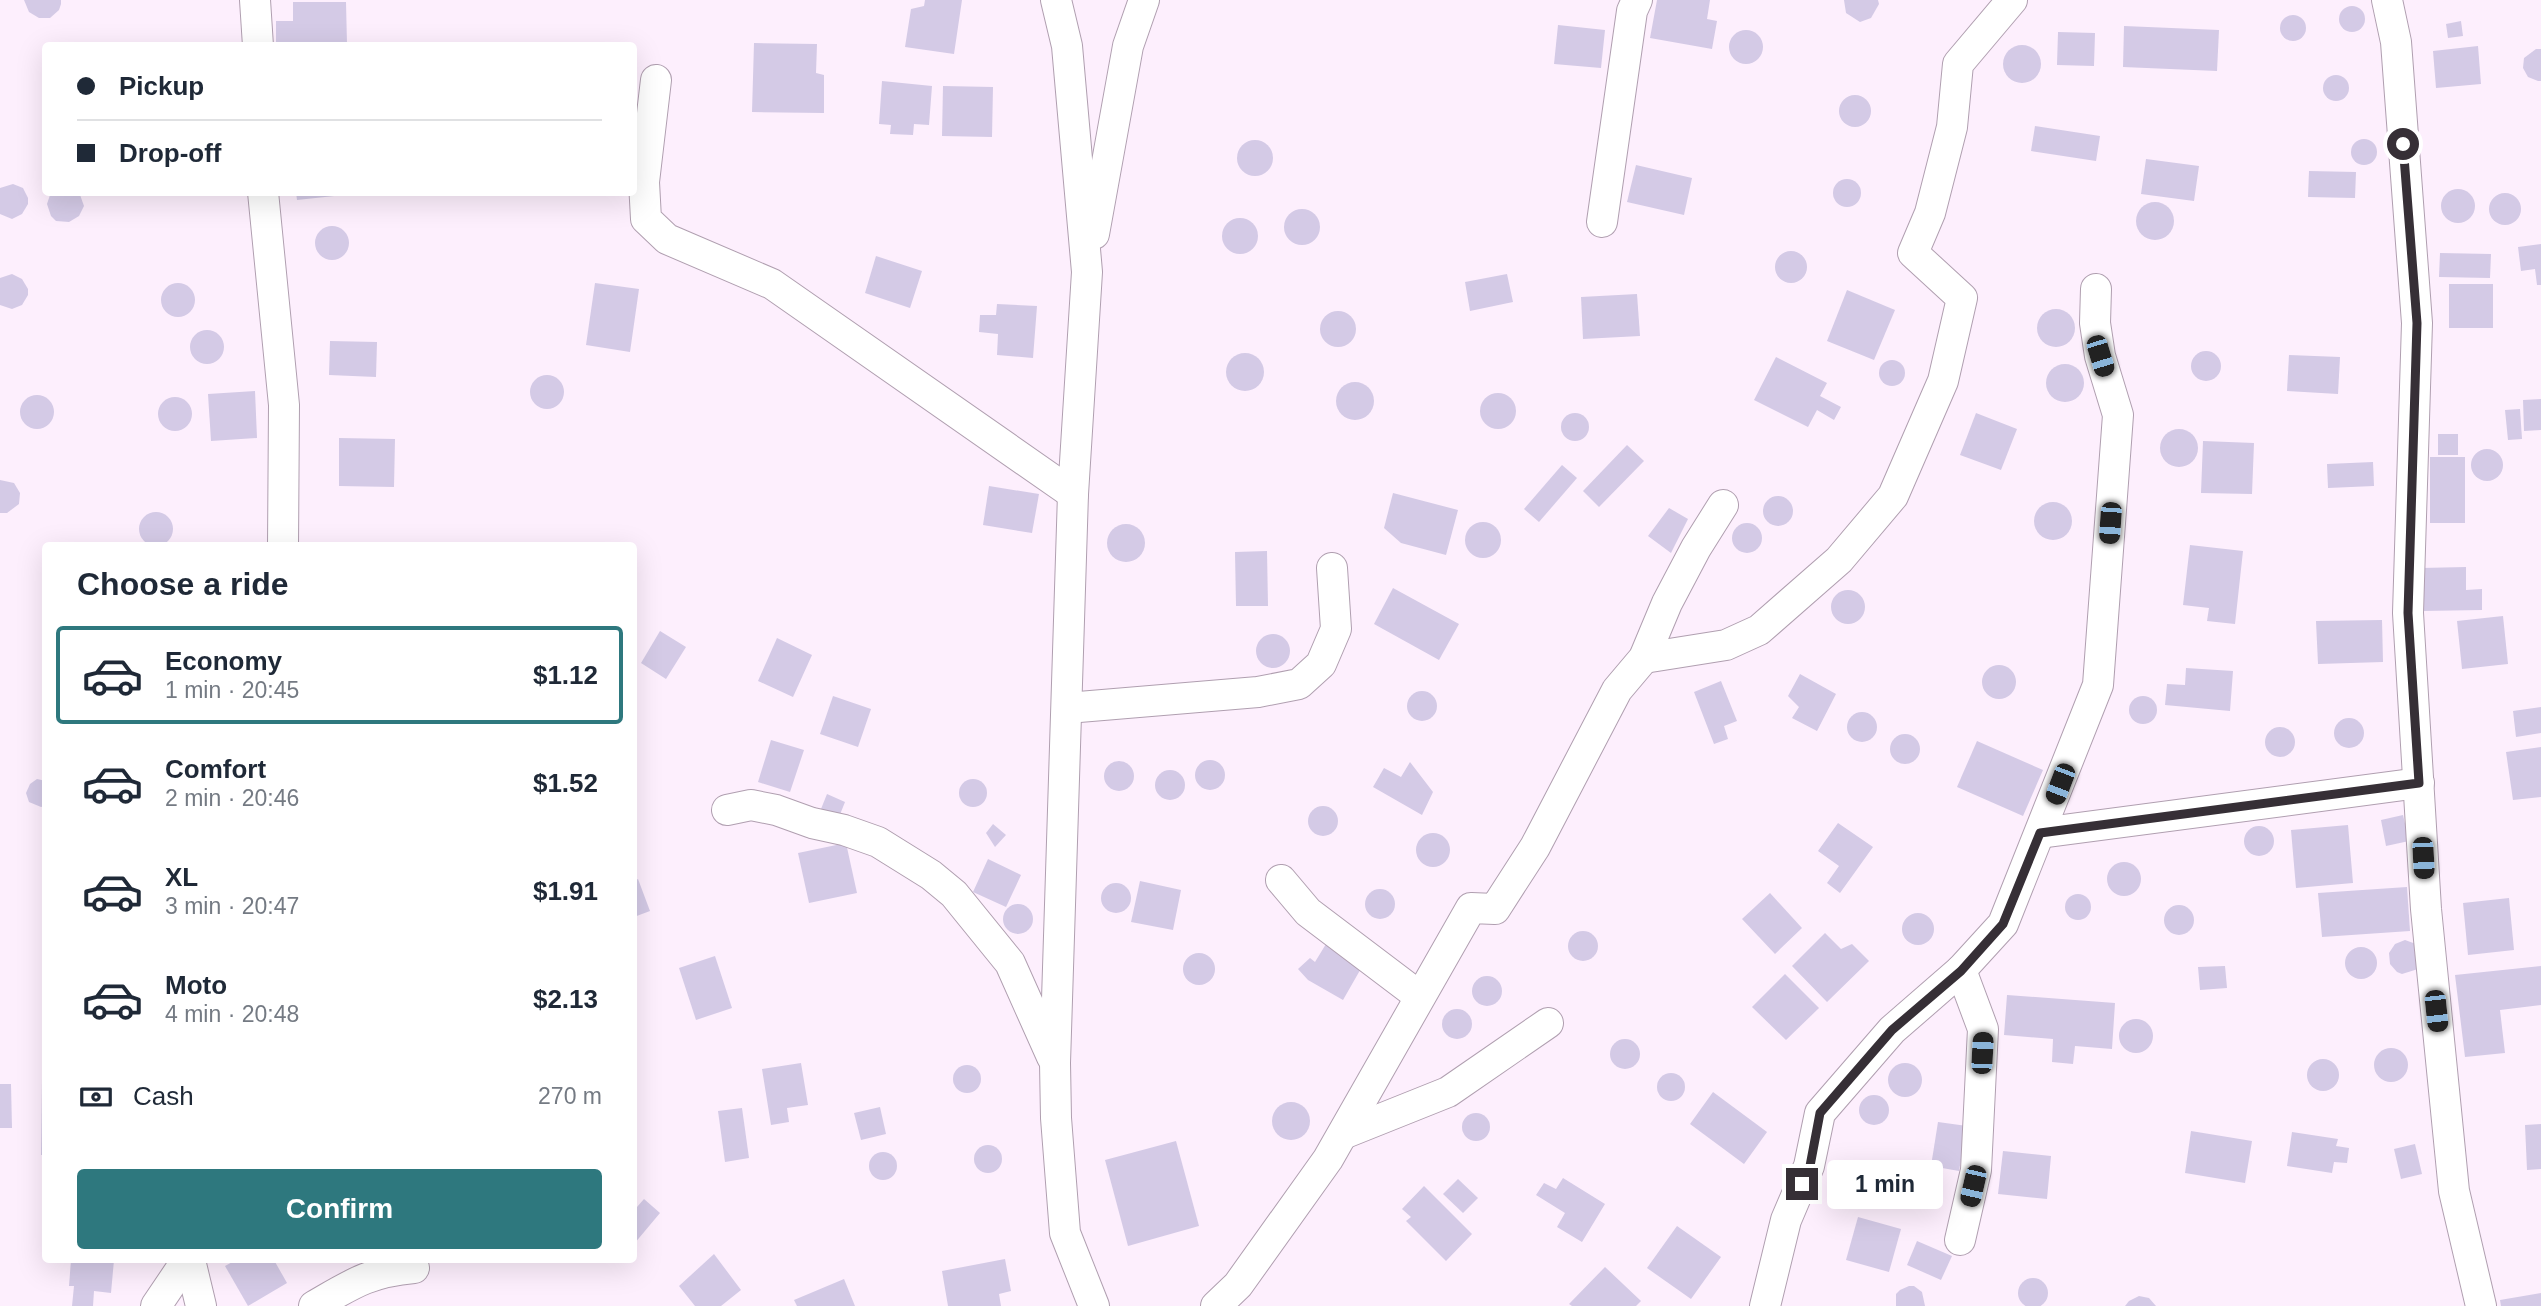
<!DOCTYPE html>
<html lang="en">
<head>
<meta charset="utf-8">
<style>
  :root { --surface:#fff; --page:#f2f2f3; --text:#1f2937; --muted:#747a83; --line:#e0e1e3; --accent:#2e787e }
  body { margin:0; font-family:Arial,sans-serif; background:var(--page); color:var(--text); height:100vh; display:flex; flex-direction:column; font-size:26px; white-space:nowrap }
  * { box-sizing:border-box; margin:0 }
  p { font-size:23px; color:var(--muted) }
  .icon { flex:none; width:38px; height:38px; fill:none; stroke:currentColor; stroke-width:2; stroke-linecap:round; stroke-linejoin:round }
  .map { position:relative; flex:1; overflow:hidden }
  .panel { position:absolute; left:42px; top:542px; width:595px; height:721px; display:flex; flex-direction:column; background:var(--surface); border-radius:7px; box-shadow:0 7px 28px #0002 }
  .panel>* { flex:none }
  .guide { position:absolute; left:42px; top:42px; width:595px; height:154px; border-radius:7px; box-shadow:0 7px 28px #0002; display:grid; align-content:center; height:154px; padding:0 35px; background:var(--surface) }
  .end { position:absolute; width:32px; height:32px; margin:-16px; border:9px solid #362f36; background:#fff; box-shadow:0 0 0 4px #fff }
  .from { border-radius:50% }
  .bubble { position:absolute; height:49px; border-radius:7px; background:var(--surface); box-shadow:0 7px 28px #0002; font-size:23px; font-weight:600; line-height:49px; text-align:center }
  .car { position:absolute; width:21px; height:42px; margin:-21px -10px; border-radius:9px; box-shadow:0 0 5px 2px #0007; background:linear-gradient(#222 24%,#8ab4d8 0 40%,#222 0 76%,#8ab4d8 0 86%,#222 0) }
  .guide b { display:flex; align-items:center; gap:24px; height:66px; font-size:26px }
  .guide b+b { border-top:2px solid var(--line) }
  .guide i { width:18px; height:18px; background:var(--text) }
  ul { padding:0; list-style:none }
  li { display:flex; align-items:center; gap:21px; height:98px; margin:0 14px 10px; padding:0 21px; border:4px solid transparent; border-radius:7px }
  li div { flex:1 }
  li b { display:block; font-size:26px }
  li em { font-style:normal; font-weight:600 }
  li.current { border-color:var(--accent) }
  li>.icon { width:63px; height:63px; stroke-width:1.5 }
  h2 { padding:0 35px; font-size:32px; line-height:84px }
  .pay { display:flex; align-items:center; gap:18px; height:77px; padding:0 35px; font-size:26px }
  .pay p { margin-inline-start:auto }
  .cta { display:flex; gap:14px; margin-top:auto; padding:14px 35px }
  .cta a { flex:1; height:80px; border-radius:7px; background:var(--accent); color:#fff; font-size:28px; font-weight:600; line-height:80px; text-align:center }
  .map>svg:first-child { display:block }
  .building { fill:#d4cae6 }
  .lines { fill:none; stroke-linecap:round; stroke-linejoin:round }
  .minor-casing { stroke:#b09fb0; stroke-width:32 }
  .minor { stroke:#fff; stroke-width:30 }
  .route { stroke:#362f36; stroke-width:9 }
</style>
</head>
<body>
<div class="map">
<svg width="2541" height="1306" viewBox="0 0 2541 1306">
  <rect width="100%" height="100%" fill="#fdeffd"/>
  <!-- building -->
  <g class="building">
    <polygon points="24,0 61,0 61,4 59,10 50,18 39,18 29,12"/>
    <polygon points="925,0 962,0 954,54 905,47 911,9 924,6"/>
    <polygon points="1657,0 1710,0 1707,19 1717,21 1712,49 1650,38"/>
    <polygon points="1844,0 1878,0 1879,4 1871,18 1860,22 1846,13"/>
    <polygon points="293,2 346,2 347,44 276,46 276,21 293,21"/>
    <circle cx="2352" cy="19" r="13"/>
    <circle cx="2293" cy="28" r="13"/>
    <polygon points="2461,21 2463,36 2448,38 2446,24"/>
    <polygon points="1558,25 1605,30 1601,68 1554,64"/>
    <polygon points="2124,26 2219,30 2217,71 2123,67"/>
    <circle cx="1746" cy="47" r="17"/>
    <polygon points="2058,32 2095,33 2094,66 2057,65"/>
    <polygon points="754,43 817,44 816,73 824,75 824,113 752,112"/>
    <circle cx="2022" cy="64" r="19"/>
    <polygon points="2478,46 2481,84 2436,88 2433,51"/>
    <polygon points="2536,49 2541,49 2541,81 2538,81 2528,77 2523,68 2524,58"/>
    <circle cx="2336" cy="88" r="13"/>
    <polygon points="882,81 932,86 929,125 914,124 913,135 890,134 891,125 879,124"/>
    <polygon points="943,86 993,87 992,137 942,136"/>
    <circle cx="1855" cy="111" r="16"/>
    <polygon points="2035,126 2100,136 2096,161 2031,151"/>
    <circle cx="2364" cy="152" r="13"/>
    <circle cx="1255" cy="158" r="18"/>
    <polygon points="2146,159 2199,166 2194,201 2141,194"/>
    <polygon points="1636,165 1692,178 1684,215 1627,202"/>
    <polygon points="2309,171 2356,172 2355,198 2308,197"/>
    <circle cx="1847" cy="193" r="14"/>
    <polygon points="13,184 23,188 28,198 28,204 22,214 12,219 0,214 0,188"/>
    <circle cx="2458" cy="206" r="17"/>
    <polygon points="51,192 79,192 84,206 79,216 69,222 56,221 51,216 47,204"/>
    <polygon points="296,192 353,192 353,194 297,200"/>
    <circle cx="2505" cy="209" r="16"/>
    <circle cx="2155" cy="221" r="19"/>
    <circle cx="1302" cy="227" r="18"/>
    <circle cx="1240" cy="236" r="18"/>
    <circle cx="332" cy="243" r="17"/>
    <polygon points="2541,244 2541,285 2537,285 2535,269 2521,271 2518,247"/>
    <circle cx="1791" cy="267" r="16"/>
    <polygon points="2440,253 2491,254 2490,278 2439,277"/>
    <polygon points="876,256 922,271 910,308 865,293"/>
    <polygon points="12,274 22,279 28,289 28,295 22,305 12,309 0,305 0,278"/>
    <polygon points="1507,274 1513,302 1470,311 1465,282"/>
    <circle cx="178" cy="300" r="17"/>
    <polygon points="595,283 639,289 630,352 586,345"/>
    <rect x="2449" y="284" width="44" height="44"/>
    <polygon points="1847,290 1895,310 1874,360 1827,341"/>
    <polygon points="1637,294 1640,336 1583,339 1581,297"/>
    <polygon points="997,304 1037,306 1033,358 997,355 998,334 979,332 980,315 996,315"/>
    <circle cx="2056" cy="328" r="19"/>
    <circle cx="1338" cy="329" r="18"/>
    <circle cx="207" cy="347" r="17"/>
    <polygon points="330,341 377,342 376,377 329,375"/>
    <circle cx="2206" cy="366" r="15"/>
    <circle cx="1245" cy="372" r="19"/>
    <polygon points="2289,355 2340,357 2338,394 2287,391"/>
    <polygon points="1776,357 1827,383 1820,396 1841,407 1834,420 1817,410 1808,427 1754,400"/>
    <circle cx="1892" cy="373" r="13"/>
    <circle cx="2065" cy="383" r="19"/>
    <circle cx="547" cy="392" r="17"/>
    <circle cx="1355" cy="401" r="19"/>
    <polygon points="255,391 257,438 211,441 208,394"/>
    <circle cx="1498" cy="411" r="18"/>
    <circle cx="37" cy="412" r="17"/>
    <circle cx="175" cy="414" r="17"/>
    <polygon points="2541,399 2541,430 2524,431 2523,400"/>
    <polygon points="2520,409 2522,439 2508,440 2505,410"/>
    <circle cx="1575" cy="427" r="14"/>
    <polygon points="1976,413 2017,429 2001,470 1960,455"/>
    <circle cx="2179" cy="448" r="19"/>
    <rect x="2438" y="434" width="20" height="21"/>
    <polygon points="339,438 395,439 394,487 339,486"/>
    <polygon points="2203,441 2254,443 2252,494 2201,493"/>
    <polygon points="1627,445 1644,461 1599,507 1583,491"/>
    <circle cx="2487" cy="465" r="16"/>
    <rect x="2430" y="457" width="35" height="66"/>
    <polygon points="2373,462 2374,486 2328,488 2327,464"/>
    <polygon points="1562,465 1577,478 1539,522 1524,509"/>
    <polygon points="0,480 14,483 20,493 19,504 7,513 0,513"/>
    <polygon points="989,486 1039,494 1032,533 983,525"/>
    <polygon points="1393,493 1458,510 1446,555 1401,543 1384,528"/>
    <circle cx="1778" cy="511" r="15"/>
    <circle cx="2053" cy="521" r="19"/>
    <polygon points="1669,508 1688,519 1671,553 1648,536"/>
    <circle cx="156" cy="529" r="17"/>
    <circle cx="1483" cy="540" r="18"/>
    <circle cx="1747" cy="538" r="15"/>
    <circle cx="1126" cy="543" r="19"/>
    <polygon points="2190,545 2243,551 2235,624 2207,621 2209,608 2183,605"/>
    <polygon points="1267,551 1268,606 1236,606 1235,552"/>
    <polygon points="2466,567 2466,590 2482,589 2482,610 2422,611 2421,568"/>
    <polygon points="1393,588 1459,624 1439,660 1374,624"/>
    <circle cx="1848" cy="607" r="17"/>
    <polygon points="2503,616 2508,664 2462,669 2457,621"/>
    <polygon points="2382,620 2383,662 2318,664 2316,621"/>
    <polygon points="660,631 686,647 666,679 641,663"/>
    <circle cx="1273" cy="651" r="17"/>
    <polygon points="777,638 812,655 793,697 758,681"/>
    <circle cx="1999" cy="682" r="17"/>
    <polygon points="2186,668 2233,671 2230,711 2165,705 2167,684 2185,685"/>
    <polygon points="1800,674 1836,694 1817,731 1792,718 1799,707 1788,696"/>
    <polygon points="1721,681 1737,721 1724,726 1728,739 1714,744 1694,692"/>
    <circle cx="1422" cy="706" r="15"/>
    <circle cx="2143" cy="710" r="14"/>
    <polygon points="833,696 871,709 858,747 820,734"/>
    <polygon points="2541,707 2541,733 2516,737 2513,711"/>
    <circle cx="1862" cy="727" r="15"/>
    <circle cx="2349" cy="733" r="15"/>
    <circle cx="2280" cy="742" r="15"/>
    <circle cx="1905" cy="749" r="15"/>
    <polygon points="771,740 804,750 790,792 758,782"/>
    <polygon points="1977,741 2043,770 2023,816 1957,787"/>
    <polygon points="2541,747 2541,797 2513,800 2506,752"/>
    <circle cx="1210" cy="775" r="15"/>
    <circle cx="1119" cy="776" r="15"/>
    <polygon points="1410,762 1433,792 1422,815 1373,787 1384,768 1401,777"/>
    <circle cx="1170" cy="785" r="15"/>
    <polygon points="37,779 46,781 46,806 41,807 29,802 26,793 30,784"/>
    <circle cx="973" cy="793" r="14"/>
    <polygon points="827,794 845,802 839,817 821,809"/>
    <circle cx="1323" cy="821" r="15"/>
    <polygon points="2403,815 2409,841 2386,846 2381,820"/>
    <polygon points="1838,823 1873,847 1840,893 1827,883 1839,866 1818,851"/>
    <polygon points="993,824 1006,835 995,847 986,833"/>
    <polygon points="2348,825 2353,883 2296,888 2291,830"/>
    <circle cx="2259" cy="841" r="15"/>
    <circle cx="1433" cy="850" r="17"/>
    <polygon points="846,843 857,893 809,903 798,853"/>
    <polygon points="988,859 1021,875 1006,907 973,892"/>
    <circle cx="2124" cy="879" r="17"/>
    <polygon points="638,879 650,911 634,917 634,881"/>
    <polygon points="1140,881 1181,890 1173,930 1131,922"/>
    <circle cx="1116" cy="898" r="15"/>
    <polygon points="2407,887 2410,931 2322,937 2318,893"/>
    <circle cx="1380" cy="904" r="15"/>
    <polygon points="1770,893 1802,928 1775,954 1742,919"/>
    <circle cx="2078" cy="907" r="13"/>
    <polygon points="2509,898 2514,950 2468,955 2463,903"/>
    <circle cx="1018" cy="919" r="15"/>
    <circle cx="2179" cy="920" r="15"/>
    <circle cx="1918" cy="929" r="16"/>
    <circle cx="1583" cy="946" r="15"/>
    <polygon points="1825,933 1841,949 1852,944 1869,961 1827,1002 1792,966"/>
    <polygon points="2405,940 2416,944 2418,969 2402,974 2397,972 2390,964 2389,953 2395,944"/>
    <polygon points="1326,944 1363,965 1343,1000 1308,980 1298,969 1310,958 1315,962"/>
    <circle cx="2361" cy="963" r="16"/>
    <circle cx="1199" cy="969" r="16"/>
    <polygon points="715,956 732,1008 696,1020 679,968"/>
    <polygon points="2225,966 2227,988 2200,990 2198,967"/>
    <polygon points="2541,966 2541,1005 2500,1010 2505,1053 2465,1057 2455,975"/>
    <polygon points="1785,974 1819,1008 1786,1040 1752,1007"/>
    <circle cx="1487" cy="991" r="15"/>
    <polygon points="2007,995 2115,1003 2112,1049 2075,1046 2073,1064 2052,1062 2053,1039 2004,1035"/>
    <circle cx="1457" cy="1024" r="15"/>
    <circle cx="2136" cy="1036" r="17"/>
    <circle cx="1625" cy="1054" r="15"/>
    <circle cx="2391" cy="1065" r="17"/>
    <circle cx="2323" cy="1075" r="16"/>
    <circle cx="1905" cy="1080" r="17"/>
    <polygon points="801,1063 808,1105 787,1108 789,1122 771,1125 762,1069"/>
    <circle cx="967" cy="1079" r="14"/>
    <circle cx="1671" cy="1087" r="14"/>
    <polygon points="42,1077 46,1077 46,1155 41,1155"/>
    <polygon points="0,1084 11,1084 12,1128 0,1128"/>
    <polygon points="1713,1092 1767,1132 1744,1164 1690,1124"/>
    <circle cx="1874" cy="1110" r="15"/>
    <circle cx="1291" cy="1121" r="19"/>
    <polygon points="880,1107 886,1134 861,1140 854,1113"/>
    <polygon points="742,1108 749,1158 725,1162 718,1111"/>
    <circle cx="1476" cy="1127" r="14"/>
    <polygon points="1938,1122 1967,1126 1959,1171 1931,1166"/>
    <polygon points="2541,1124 2541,1169 2527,1170 2525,1125"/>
    <polygon points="2191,1131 2252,1141 2245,1183 2185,1173"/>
    <polygon points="2292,1132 2338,1139 2336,1146 2349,1148 2347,1163 2334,1162 2332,1173 2287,1166"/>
    <polygon points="1176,1141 1199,1226 1128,1246 1105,1160"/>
    <polygon points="2415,1144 2422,1174 2401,1179 2394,1149"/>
    <circle cx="988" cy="1159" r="14"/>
    <polygon points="2003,1151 2051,1156 2047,1199 1998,1194"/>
    <circle cx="883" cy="1166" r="14"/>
    <polygon points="1563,1178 1605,1204 1582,1242 1557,1227 1565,1213 1536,1195 1544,1183 1556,1189"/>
    <polygon points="1458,1179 1478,1198 1463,1213 1443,1194"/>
    <polygon points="1424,1186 1472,1234 1446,1261 1406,1221 1411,1217 1402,1209"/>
    <polygon points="644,1199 660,1213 634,1244 634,1204 637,1207"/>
    <polygon points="1858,1217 1901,1229 1889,1272 1846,1260"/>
    <polygon points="1677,1226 1721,1257 1691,1299 1647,1268"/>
    <polygon points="1917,1241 1952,1256 1941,1280 1907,1265"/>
    <polygon points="714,1254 741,1290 721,1306 695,1306 679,1286"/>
    <polygon points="1005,1259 1011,1291 999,1294 1001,1306 948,1306 942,1271"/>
    <polygon points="71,1260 114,1260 111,1293 94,1291 93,1306 72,1306 74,1286 69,1286"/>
    <polygon points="236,1260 274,1260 287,1283 248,1306 225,1266"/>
    <polygon points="1605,1267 1641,1301 1636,1306 1572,1306 1569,1304"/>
    <circle cx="2033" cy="1293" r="15"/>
    <polygon points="844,1279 855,1306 797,1306 794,1300"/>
    <polygon points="1909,1286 1914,1286 1922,1292 1925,1306 1896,1306 1896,1294 1900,1290"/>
    <polygon points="2541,1293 2541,1306 2501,1306 2500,1300"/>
    <polygon points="2139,1296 2149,1298 2156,1306 2125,1306 2129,1301"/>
  </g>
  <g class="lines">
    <!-- minor casing -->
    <g class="minor-casing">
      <g id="minor">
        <polyline points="255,0 258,46"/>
        <polyline points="1056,0 1067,46 1087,272 1073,494 1055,1063 1056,1118 1065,1233 1094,1306"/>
        <polyline points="2387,0 2396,42 2417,323 2408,613 2426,909 2454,1191 2481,1306"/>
        <polyline points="656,80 644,182 646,219 667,239 772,284 1073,494"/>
        <polyline points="263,192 284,405 283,546"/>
        <polyline points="1602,222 1632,11 1637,0"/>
        <polyline points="1094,234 1128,46 1144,0"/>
        <polyline points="1644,658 1726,645 1759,630 1839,560 1893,496 1943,381 1962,298 1913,253 1930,213 1952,127 1958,64 2012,0"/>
        <polyline points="1067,708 1258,692 1299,684 1321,664 1336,629 1332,568"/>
        <polyline points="727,810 751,805 776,810 812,823 844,830 878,842 931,875 954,894 1010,963 1052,1057"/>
        <polyline points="2040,833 2419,783"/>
        <polyline points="1281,880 1308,912 1419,996"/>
        <polyline points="1343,1134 1448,1092 1548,1023"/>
        <polyline points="1960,1240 1976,1170 1983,1029 1961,970"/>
        <polyline points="190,1260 201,1306"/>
        <polyline points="156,1306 187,1260"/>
        <path d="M314,1306c38,-22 55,-34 100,-38"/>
        <polyline points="1216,1306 1238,1285 1328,1159 1471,908 1495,909 1535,847 1617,690 1644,658 1667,603 1696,548 1723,505"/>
        <polyline points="1765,1306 1786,1220 1809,1166 1820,1113 1892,1030 1961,970 2003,924 2098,685 2118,415 2100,356 2095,323 2096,289"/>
      </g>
    </g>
    <!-- minor -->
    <use href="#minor" class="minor"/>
  </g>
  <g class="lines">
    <!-- route -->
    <polyline class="route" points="1802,1184 1810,1166 1820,1113 1892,1030 1961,971 2003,924 2040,833 2419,783 2408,613 2417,323 2403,144"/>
  </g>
</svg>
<i class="end from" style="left:2403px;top:144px"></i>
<i class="end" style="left:1802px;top:1184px"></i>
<div class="bubble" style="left:1827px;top:1160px;width:116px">1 min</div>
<i class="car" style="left:2100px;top:356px;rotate:163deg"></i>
<i class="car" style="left:2110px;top:523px;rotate:184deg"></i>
<i class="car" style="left:2060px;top:784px;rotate:201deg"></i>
<i class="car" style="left:2423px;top:858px;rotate:177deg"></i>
<i class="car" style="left:2436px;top:1011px;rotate:174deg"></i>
<i class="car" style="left:1982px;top:1053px;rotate:3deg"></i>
<i class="car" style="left:1973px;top:1186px;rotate:193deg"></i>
<div class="guide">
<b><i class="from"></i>Pickup</b>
<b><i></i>Drop-off</b>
</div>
<section class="panel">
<h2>Choose a ride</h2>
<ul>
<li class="current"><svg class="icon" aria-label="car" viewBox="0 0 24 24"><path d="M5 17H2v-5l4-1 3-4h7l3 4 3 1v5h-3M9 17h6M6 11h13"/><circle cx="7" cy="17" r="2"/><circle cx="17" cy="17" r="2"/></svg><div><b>Economy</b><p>1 min · 20:45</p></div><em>$1.12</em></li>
<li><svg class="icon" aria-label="car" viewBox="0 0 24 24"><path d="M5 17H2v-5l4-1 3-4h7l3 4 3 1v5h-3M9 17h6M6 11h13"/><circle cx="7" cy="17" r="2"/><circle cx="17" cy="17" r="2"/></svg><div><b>Comfort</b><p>2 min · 20:46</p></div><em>$1.52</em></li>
<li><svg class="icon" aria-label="car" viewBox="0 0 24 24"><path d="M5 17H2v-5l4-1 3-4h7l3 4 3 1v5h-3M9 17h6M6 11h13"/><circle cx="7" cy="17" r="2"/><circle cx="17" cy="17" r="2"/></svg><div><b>XL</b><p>3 min · 20:47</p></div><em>$1.91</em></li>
<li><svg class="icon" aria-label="car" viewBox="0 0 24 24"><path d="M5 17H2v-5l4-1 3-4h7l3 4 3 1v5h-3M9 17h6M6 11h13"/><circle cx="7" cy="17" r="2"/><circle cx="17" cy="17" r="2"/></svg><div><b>Moto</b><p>4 min · 20:48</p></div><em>$2.13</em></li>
</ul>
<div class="pay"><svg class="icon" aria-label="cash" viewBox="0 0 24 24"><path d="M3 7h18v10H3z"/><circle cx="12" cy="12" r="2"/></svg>Cash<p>270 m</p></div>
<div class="cta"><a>Confirm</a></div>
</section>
</div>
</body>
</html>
